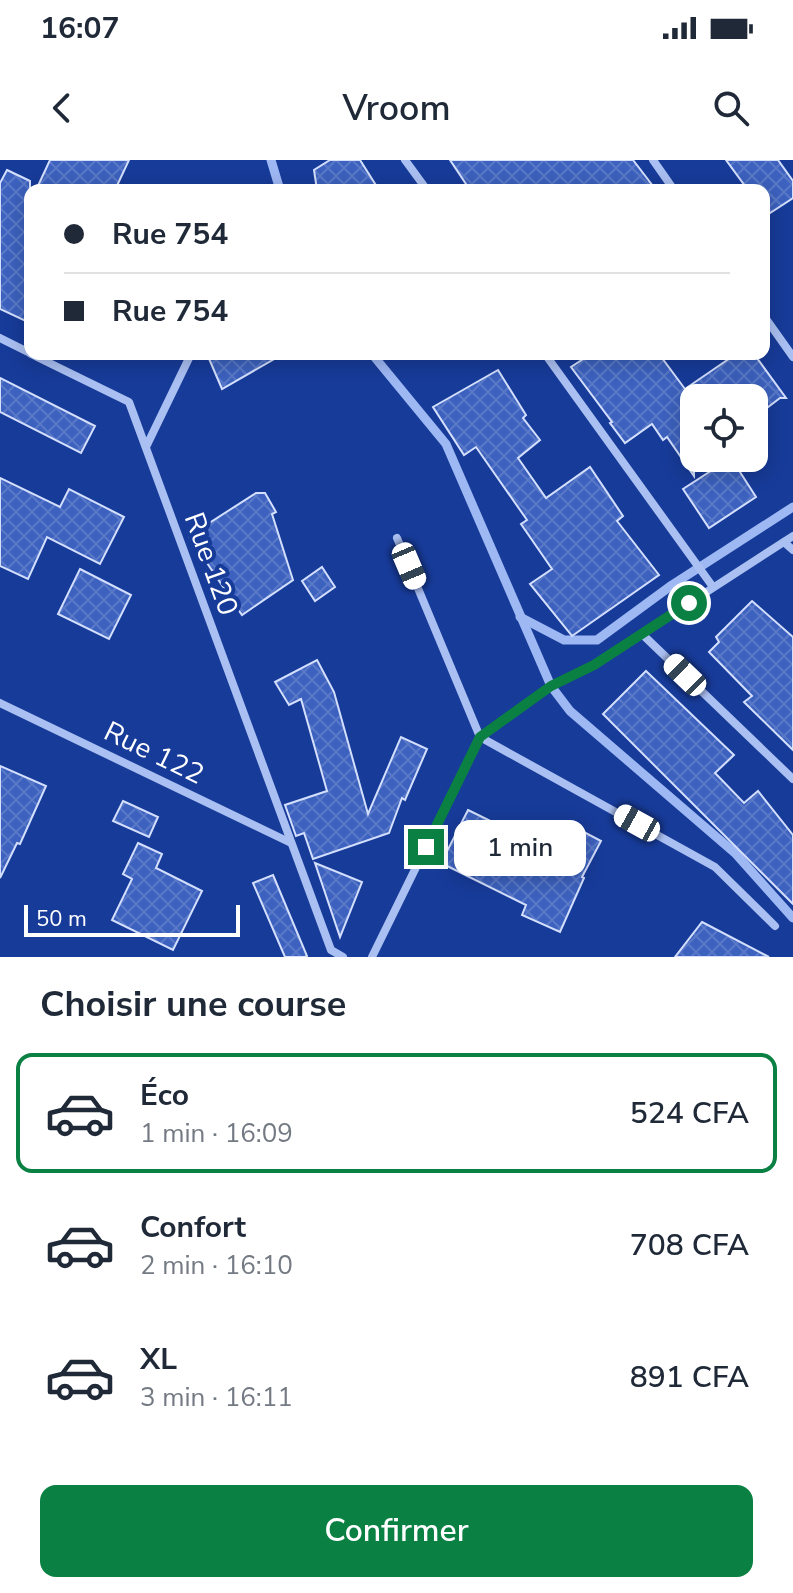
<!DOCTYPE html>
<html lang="fr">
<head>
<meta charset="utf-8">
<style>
  :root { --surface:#fff; --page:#f2f2f3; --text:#1f2937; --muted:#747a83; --line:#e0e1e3; --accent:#0b8043 }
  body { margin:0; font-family:"Nunito Sans",sans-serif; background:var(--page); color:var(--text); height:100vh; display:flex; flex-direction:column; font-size:30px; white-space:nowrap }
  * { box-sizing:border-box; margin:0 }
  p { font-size:26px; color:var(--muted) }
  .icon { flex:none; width:44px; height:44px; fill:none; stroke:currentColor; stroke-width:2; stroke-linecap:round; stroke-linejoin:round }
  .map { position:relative; height:797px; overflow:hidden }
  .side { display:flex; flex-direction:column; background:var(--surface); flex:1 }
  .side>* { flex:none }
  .top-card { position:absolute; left:24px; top:24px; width:746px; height:176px; border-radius:16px; box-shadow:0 4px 20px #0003; display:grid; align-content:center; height:176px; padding:0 40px; background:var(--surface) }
  .controls { position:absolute; left:680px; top:224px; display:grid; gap:16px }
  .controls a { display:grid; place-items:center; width:88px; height:88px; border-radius:16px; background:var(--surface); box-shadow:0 4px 20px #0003; font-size:40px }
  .scale { position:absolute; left:24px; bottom:20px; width:216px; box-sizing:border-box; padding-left:8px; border:4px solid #fff; border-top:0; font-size:22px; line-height:28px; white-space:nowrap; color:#fff; -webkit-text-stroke:6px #173b99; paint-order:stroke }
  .end { position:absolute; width:36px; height:36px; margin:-18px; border:10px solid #0b8043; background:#fff; box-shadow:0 0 0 4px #fff }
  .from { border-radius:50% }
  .bubble { position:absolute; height:56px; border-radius:16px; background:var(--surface); box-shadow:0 4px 20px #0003; font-size:26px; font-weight:600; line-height:56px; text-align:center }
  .car { position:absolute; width:24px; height:48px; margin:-24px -12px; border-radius:10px; box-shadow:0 0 6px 2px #0007; background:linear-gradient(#fff 24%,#345 0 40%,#fff 0 76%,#345 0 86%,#fff 0) }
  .top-card b { display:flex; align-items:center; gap:28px; height:76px; font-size:30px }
  .top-card b+b { border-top:2px solid var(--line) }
  .top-card i { width:20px; height:20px; background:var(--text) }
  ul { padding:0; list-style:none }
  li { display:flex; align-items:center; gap:24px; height:120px; margin:0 16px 12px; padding:0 24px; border:4px solid transparent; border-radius:16px }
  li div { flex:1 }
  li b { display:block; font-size:30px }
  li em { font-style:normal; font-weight:600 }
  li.current { border-color:var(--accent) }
  li>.icon { width:72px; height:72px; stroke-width:1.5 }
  h2 { padding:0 40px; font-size:36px; line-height:96px }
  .action { display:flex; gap:16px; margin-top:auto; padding:16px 40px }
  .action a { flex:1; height:92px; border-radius:16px; background:var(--accent); color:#fff; font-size:32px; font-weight:600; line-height:92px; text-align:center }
  .status { display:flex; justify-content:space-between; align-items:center; height:56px; padding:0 40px; background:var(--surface); direction:ltr }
  .status svg { height:22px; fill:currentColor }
  header { display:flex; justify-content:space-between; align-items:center; height:104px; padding:0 40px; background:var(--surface); font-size:36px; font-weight:600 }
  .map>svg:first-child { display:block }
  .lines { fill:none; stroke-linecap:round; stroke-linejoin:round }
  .stream { stroke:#9eb8f4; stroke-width:9 }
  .building { fill:url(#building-cross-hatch); stroke:#d3dffc; stroke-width:2 }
  .minor { stroke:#abc0f2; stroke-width:8 }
  .route { stroke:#0b8043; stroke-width:10 }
  .labels { text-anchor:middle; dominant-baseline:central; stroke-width:8; stroke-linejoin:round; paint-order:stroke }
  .street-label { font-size:28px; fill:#fff; stroke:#173b99 }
</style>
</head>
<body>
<div class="status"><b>16:07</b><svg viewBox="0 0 49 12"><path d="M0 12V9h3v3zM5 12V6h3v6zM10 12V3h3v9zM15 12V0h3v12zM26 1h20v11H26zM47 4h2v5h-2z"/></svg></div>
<header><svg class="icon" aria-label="back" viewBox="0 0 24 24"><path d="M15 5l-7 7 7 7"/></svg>Vroom<svg class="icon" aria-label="search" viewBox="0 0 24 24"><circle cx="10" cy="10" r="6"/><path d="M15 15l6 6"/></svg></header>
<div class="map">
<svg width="793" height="797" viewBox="0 0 793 797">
  <defs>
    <pattern id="building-cross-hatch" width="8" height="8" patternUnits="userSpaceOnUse" patternTransform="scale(2)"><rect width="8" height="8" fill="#3c61be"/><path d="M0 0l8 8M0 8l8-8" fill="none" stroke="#5979c8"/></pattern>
  </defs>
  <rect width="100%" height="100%" fill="#173b99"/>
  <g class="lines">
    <!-- stream -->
    <g class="stream">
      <polyline points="271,0 280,30"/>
      <polyline points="372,194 446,284 551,526 570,551 735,693 793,758"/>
      <polyline points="520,457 564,480 597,480 672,425 793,347"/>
    </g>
  </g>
  <!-- building -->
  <g class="building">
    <polygon points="50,0 129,0 115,30 36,30"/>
    <polygon points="330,0 360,0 379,30 317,30 314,10"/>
    <polygon points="450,0 633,0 656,30 470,30"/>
    <polygon points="726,0 778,0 793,21 793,38 764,57 764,30 748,30"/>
    <polygon points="7,10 30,21 30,163 0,149 0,23"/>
    <polygon points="207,194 283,194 222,229"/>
    <polygon points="591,194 659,194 685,229 736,194 754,194 786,238 780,238 754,258 754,238 694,238 694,316 667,277 663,280 652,264 625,283 610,263 612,262 571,207"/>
    <polygon points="498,210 526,255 523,258 540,280 518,298 546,338 590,307 623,356 617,361 659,415 572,476 530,424 552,409 521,364 527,360 476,287 464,295 433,247"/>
    <polygon points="0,218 95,266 81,293 0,252"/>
    <polygon points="731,298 756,337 709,368 683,329"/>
    <polygon points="0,318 60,347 69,329 124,357 100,404 47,377 28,419 0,406"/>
    <polygon points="256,333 265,333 276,352 272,354 293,420 242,455 189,376"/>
    <polygon points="322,407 335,427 315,441 302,421"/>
    <polygon points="80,409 131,435 109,479 58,454"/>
    <polygon points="752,441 793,477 793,590 744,542 752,536 709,492 719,482 716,477"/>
    <polygon points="317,500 334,532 368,654 401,577 427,589 405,640 402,638 389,673 313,699 304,673 296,676 285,645 327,631 301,539 289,545 275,522"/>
    <polygon points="646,511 734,595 715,613 744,643 758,631 793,675 793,744 603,554"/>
    <polygon points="0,606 46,626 20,684 17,683 0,718"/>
    <polygon points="123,641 158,657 149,677 113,661"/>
    <polygon points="468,650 550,690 565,662 601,681 582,717 584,718 560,772 522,755 526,745 441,703"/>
    <polygon points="138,683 162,694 156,708 202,731 173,790 112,760 132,719 123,714"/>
    <polygon points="315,703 362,722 340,777"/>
    <polygon points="273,715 307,796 305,797 285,797 253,723"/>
    <polygon points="702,762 769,797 675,797"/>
  </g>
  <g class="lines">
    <!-- minor -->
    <g class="minor">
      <polyline points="405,0 427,30"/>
      <polyline points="653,0 674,30"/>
      <polyline points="764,156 793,197"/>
      <polyline points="0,178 30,193"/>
      <polyline points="31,194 129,242 331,790 343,797"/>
      <polyline points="545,194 713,427"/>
      <polyline points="146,287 191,194"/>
      <polyline points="397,378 480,577 715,707 775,766"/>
      <polyline points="784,382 793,390"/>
      <polyline points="642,474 793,619"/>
      <polyline points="0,543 289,682"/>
      <polyline points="372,797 480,577 551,526 594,505 793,376"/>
    </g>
  </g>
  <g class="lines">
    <!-- route -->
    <polyline class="route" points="426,687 480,577 551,526 594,505 689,443"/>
  </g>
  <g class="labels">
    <!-- street labels -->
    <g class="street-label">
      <text transform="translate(211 404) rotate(70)">Rue 120</text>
      <text transform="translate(154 593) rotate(26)">Rue 122</text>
    </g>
  </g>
</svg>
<div class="controls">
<a><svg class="icon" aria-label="locate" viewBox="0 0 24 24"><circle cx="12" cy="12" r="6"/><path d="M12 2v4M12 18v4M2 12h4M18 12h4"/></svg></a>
</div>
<div class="scale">50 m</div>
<i class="end from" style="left:689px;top:443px"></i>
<i class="end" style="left:426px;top:687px"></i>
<div class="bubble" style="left:454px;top:660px;width:132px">1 min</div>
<i class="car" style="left:409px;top:406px;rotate:157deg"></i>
<i class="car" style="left:685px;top:515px;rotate:314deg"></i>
<i class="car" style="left:637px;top:663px;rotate:299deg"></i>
<div class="top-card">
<b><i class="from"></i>Rue 754</b>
<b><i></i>Rue 754</b>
</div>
</div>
<section class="side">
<h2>Choisir une course</h2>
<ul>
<li class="current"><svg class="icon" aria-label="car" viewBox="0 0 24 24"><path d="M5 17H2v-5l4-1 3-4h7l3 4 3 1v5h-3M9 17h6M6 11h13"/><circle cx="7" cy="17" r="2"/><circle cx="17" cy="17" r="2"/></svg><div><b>Éco</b><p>1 min · 16:09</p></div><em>524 CFA</em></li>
<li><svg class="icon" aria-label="car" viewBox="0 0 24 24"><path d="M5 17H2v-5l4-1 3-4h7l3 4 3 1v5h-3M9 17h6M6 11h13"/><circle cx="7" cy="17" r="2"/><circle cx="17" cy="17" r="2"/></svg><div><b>Confort</b><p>2 min · 16:10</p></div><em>708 CFA</em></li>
<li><svg class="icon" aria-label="car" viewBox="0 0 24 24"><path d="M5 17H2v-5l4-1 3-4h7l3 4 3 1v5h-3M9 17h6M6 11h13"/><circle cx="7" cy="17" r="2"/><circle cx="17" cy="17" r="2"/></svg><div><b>XL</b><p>3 min · 16:11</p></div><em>891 CFA</em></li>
</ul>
<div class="action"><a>Confirmer</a></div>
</section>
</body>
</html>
